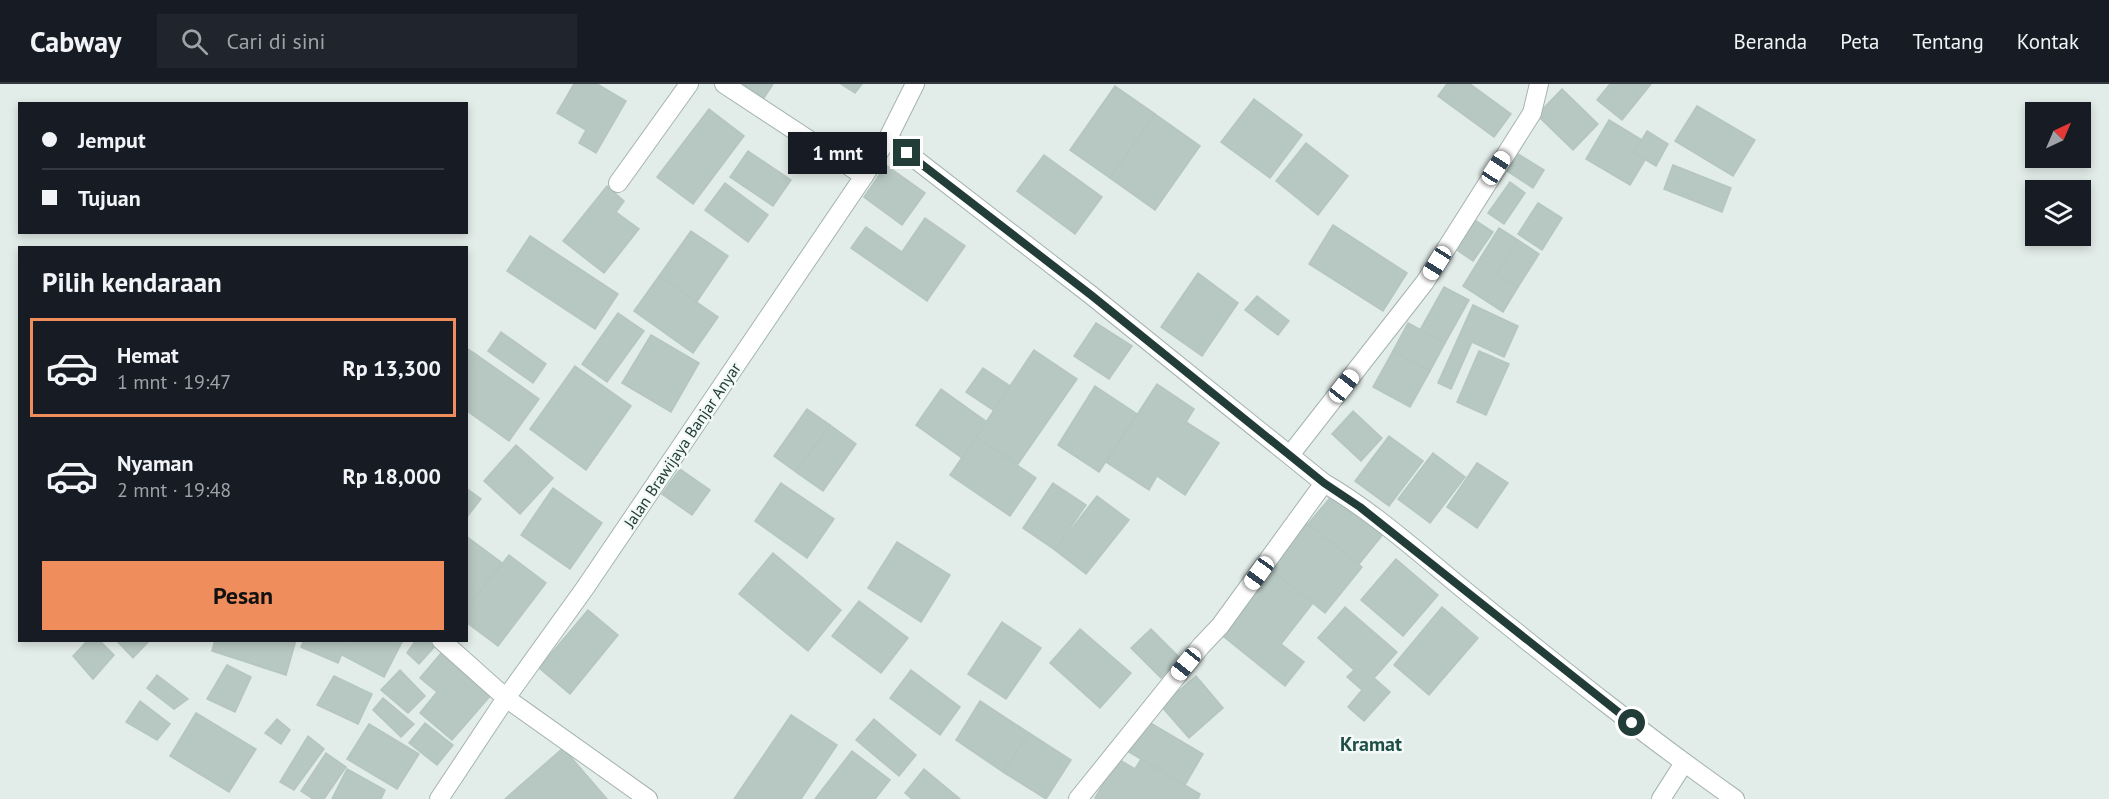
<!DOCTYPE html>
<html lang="id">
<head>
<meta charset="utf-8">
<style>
  :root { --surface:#171b24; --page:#20242c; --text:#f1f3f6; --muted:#9ea1a6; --line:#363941; --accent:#f08d5c }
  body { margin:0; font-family:"PT Sans",sans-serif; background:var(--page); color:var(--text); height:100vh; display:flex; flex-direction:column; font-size:22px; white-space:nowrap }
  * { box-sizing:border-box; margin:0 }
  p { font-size:20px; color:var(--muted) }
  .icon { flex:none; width:33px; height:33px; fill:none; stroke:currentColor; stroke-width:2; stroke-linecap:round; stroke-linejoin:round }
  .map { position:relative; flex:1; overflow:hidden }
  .drawer { position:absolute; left:18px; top:162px; width:450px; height:396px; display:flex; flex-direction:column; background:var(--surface); border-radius:0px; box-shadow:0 3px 9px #0003 }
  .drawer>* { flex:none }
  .banner { position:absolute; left:18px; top:18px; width:450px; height:132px; border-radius:0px; box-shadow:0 3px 9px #0003; display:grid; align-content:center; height:132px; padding:0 24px; background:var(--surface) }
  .needle { width:39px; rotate:44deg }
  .tools { position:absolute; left:2025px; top:18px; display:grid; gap:12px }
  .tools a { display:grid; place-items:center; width:66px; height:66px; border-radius:0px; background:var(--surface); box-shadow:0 3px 9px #0003; font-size:30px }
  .end { position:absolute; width:27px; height:27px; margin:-14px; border:8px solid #223d38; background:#fff; box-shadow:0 0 0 3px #fff }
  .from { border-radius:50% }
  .bubble { position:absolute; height:42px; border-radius:0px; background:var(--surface); box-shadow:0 3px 9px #0003; font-size:20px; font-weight:700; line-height:42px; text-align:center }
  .car { position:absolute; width:18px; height:36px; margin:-18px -9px; border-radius:8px; box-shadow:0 0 4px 2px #0007; background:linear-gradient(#fff 24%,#345 0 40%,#fff 0 76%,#345 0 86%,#fff 0) }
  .banner b { display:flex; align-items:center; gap:21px; height:57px; font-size:22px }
  .banner b+b { border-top:2px solid var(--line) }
  .banner i { width:15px; height:15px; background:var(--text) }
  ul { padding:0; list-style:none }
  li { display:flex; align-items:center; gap:18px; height:99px; margin:0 12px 9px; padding:0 12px; border:3px solid transparent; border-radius:0px }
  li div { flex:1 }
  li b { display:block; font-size:22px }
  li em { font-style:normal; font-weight:700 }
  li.on { border-color:var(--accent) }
  li>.icon { width:54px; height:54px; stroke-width:1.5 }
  h2 { padding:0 24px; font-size:27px; line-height:72px }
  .cta { display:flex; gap:12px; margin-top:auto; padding:12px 24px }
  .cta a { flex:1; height:69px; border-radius:0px; background:var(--accent); color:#111; font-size:24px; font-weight:700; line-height:69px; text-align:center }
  header { display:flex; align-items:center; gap:36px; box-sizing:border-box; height:84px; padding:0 30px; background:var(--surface); border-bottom:2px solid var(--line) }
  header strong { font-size:28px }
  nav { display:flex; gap:33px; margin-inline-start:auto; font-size:21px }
  .search { width:420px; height:54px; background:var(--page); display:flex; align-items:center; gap:15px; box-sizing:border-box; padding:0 21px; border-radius:0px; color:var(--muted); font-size:22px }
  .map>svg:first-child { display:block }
  .building { fill:#b7c7c2; stroke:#b5c6c0; stroke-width:1.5 }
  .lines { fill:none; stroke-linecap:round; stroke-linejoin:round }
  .minor-casing { stroke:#a5b4b0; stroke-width:20 }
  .minor { stroke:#fff; stroke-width:18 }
  .route { stroke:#223d38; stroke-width:8 }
  .labels { text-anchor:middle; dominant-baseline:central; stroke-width:5; stroke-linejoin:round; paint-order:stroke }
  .street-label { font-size:16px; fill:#223d38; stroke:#f3f9f6 }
  .quarter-label { font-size:20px; font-weight:bold; fill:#1e4f47; stroke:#f3f9f6 }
</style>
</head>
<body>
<header>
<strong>Cabway</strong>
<div class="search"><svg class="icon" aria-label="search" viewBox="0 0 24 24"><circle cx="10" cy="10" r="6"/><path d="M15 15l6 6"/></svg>Cari di sini</div>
<nav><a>Beranda</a><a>Peta</a><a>Tentang</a><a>Kontak</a></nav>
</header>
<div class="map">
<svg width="2109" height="715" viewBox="0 0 2109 715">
  <rect width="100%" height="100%" fill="#e2ece8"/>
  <!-- building -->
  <g class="building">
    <polygon points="574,0 597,0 626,17 596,69 579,59 586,46 557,29"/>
    <polygon points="743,0 773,0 764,14"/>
    <polygon points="841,0 862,0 855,9"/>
    <polygon points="1447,0 1470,0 1511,30 1494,53 1438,12"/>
    <polygon points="1610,0 1651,0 1622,36 1597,16"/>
    <polygon points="1115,2 1155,30 1110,94 1070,66"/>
    <polygon points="1562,5 1598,40 1573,66 1537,31"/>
    <polygon points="1254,15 1302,51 1270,94 1221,58"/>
    <polygon points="1697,22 1755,56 1733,92 1675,57"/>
    <polygon points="709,25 744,52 693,120 657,93"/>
    <polygon points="1155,30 1200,62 1155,126 1110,94"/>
    <polygon points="1609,36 1642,56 1634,69 1645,76 1630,101 1586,75"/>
    <polygon points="1647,47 1668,60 1656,82 1634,69"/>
    <polygon points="1306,59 1348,92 1318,131 1276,97"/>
    <polygon points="748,67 791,96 773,122 730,93"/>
    <polygon points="1518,70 1544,86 1533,104 1507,87"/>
    <polygon points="1044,71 1102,113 1075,150 1017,107"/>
    <polygon points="886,81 925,109 902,141 864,113"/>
    <polygon points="1673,81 1731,104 1722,128 1664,105"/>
    <polygon points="1510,98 1525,109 1504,140 1488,129"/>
    <polygon points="725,99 768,131 748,158 705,126"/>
    <polygon points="607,102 624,117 616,128 639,145 604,189 563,157"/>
    <polygon points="1538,119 1562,134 1542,166 1518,150"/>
    <polygon points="925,134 965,162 927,217 851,164 866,143 902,168"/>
    <polygon points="1473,135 1493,148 1473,177 1454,164"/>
    <polygon points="1333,141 1407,189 1383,227 1309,180"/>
    <polygon points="1499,144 1518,156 1497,190 1518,203 1503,228 1463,202"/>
    <polygon points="691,147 728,172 696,219 659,192"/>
    <polygon points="530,152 618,210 595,245 507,187"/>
    <polygon points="1518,156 1539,170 1518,203 1497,190"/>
    <polygon points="1198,189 1238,219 1202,272 1161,243"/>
    <polygon points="659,192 718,233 693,269 634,227"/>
    <polygon points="1444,203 1469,216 1445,259 1420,246"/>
    <polygon points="1257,212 1289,237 1278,251 1245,226"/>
    <polygon points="1473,221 1518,242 1504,273 1472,258 1451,305 1438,299"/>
    <polygon points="618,229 644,247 607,298 582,280"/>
    <polygon points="1096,239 1132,262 1109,295 1074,272"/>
    <polygon points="1408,239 1445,259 1430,287 1393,267"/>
    <polygon points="501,248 546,280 533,299 488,267"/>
    <polygon points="651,251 699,279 671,328 622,299"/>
    <polygon points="466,264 477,271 466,286"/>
    <polygon points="1034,266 1077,295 1018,380 976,353"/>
    <polygon points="1393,267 1430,287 1410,323 1373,303"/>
    <polygon points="1479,267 1509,280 1486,331 1457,318"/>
    <polygon points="477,271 539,315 509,357 466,326 466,286"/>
    <polygon points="575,282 631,322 586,386 530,345"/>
    <polygon points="983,284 1010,302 993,326 966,308"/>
    <polygon points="1157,300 1194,325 1186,338 1219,359 1185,411 1157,392 1149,406 1106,378"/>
    <polygon points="1095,302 1137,330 1099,388 1058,361"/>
    <polygon points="941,305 987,338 962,374 916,341"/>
    <polygon points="807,325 830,341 796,388 774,372"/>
    <polygon points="1353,327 1382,354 1361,377 1332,350"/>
    <polygon points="830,341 856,360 823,407 796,388"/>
    <polygon points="1389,352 1423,377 1389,422 1355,397"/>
    <polygon points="976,353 1036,394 1010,432 950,391"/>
    <polygon points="516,361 553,394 520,430 484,397"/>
    <polygon points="1433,369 1465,393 1430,439 1398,415"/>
    <polygon points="1477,379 1508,399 1477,444 1447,423"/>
    <polygon points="680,385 710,406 692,431 662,410"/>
    <polygon points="781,399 834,435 807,474 755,437"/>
    <polygon points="1053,399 1086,421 1055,466 1023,444"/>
    <polygon points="466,404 481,415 466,434"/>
    <polygon points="553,404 602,439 570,485 521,451"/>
    <polygon points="1334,409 1384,449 1359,480 1308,440"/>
    <polygon points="1097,412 1129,436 1086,490 1055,466"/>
    <polygon points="1306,439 1362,483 1325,529 1270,485"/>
    <polygon points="466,452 502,479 466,525"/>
    <polygon points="897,458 950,491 921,538 868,504"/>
    <polygon points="773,469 841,526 808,567 739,510"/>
    <polygon points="509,471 546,499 498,562 466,538 466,525"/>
    <polygon points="1396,475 1438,511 1403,552 1361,516"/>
    <polygon points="1270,485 1313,519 1281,560 1304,578 1285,602 1219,549"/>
    <polygon points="859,517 908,554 881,589 832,552"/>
    <polygon points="1345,523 1397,568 1374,594 1390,608 1364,637 1348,623 1362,606 1347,593 1354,586 1318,554"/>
    <polygon points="1442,523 1478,554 1429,611 1394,581"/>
    <polygon points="588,526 618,551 570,610 539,584"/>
    <polygon points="1002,538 1041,564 1006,615 968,590"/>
    <polygon points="1080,545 1131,589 1100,624 1050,579"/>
    <polygon points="1151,545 1181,575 1161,594 1131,564"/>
    <polygon points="88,556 99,556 114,571 93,595 73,572"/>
    <polygon points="116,556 150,556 133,574"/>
    <polygon points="215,556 296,556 286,591 212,567"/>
    <polygon points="304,556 348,556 338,579 301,563"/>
    <polygon points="350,556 403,556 384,593 342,571"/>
    <polygon points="416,556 431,556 436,561 419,580 407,569"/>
    <polygon points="442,568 491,611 452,656 420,629 437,608 420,594"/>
    <polygon points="227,581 251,593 235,628 207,615"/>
    <polygon points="400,586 425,612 408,629 381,606"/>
    <polygon points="911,586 960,623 940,651 890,614"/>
    <polygon points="157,591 188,615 174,625 147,604"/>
    <polygon points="334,592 372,610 358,640 317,621"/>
    <polygon points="1196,592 1223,624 1189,654 1161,622"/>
    <polygon points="383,614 414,640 401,653 373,626"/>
    <polygon points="140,617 170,640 157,656 126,638"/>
    <polygon points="980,617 1029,649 1003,688 956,656"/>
    <polygon points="196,629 256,665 229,708 170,672"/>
    <polygon points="791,631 837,661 801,715 734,715"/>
    <polygon points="277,635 290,646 281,660 265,649"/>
    <polygon points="874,635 916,671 899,692 856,656"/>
    <polygon points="1147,637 1203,670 1185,701 1129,668"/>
    <polygon points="425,639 453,661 437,681 409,659"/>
    <polygon points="369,640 419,670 397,705 347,675"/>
    <polygon points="1029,649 1071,676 1046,715 1003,688"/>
    <polygon points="308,652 324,665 294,706 280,698"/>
    <polygon points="563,664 607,715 505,715"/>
    <polygon points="852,667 890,696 875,715 815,715"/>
    <polygon points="326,669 346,683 324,715 313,715 301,707"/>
    <polygon points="1118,675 1135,685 1141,675 1200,710 1198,715 1096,715 1095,714"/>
    <polygon points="347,685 385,706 381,715 332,715"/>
    <polygon points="924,685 960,715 912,715 905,709"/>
  </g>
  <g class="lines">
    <!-- minor casing -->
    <g class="minor-casing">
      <g id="minor">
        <polyline points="724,0 864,92"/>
        <path d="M888,54l203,157 233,188c55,32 105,79 155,119 84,68 168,135 256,197"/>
        <polyline points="618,99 689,0"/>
        <polyline points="1290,371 1425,198 1532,29 1539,0"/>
        <polyline points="441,556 506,614 648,715"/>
        <polyline points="439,715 506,614 585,504 864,92 888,54 915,0"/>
        <polyline points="1078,715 1201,562 1220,542 1324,399"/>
        <polyline points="1661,715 1684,679"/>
      </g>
    </g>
    <!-- minor -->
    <use href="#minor" class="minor"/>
  </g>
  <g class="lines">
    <!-- route -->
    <polyline class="route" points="907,69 1091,211 1324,399 1360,423 1632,639"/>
  </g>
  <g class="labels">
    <!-- street labels -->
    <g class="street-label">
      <text transform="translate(682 361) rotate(-56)">Jalan Brawijaya Banjar Anyar</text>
    </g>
    <!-- quarter labels -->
    <g class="quarter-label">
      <text x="1371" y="660">Kramat</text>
    </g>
  </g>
</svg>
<div class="tools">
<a><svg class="needle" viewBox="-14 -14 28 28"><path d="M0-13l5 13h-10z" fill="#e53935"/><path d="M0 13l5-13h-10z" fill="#9ea1a6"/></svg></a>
<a><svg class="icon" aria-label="layers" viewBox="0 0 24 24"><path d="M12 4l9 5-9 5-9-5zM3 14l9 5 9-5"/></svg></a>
</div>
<i class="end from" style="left:1632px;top:639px"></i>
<i class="end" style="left:907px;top:69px"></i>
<div class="bubble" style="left:788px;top:48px;width:99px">1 mnt</div>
<i class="car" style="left:1496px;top:84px;rotate:33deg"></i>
<i class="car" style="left:1437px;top:179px;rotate:212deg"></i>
<i class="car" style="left:1344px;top:302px;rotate:38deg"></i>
<i class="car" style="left:1259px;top:489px;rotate:216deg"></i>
<i class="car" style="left:1186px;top:580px;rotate:219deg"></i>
<div class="banner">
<b><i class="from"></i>Jemput</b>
<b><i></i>Tujuan</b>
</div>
<section class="drawer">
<h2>Pilih kendaraan</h2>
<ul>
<li class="on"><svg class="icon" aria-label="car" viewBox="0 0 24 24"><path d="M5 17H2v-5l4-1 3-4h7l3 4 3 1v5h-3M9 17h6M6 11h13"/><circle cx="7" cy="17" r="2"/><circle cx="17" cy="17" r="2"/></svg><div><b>Hemat</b><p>1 mnt · 19:47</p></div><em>Rp 13,300</em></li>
<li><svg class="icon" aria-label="car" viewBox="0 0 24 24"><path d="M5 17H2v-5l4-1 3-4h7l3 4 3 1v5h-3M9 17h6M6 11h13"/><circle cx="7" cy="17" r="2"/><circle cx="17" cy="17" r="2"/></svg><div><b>Nyaman</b><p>2 mnt · 19:48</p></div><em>Rp 18,000</em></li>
</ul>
<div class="cta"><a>Pesan</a></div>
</section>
</div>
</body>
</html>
